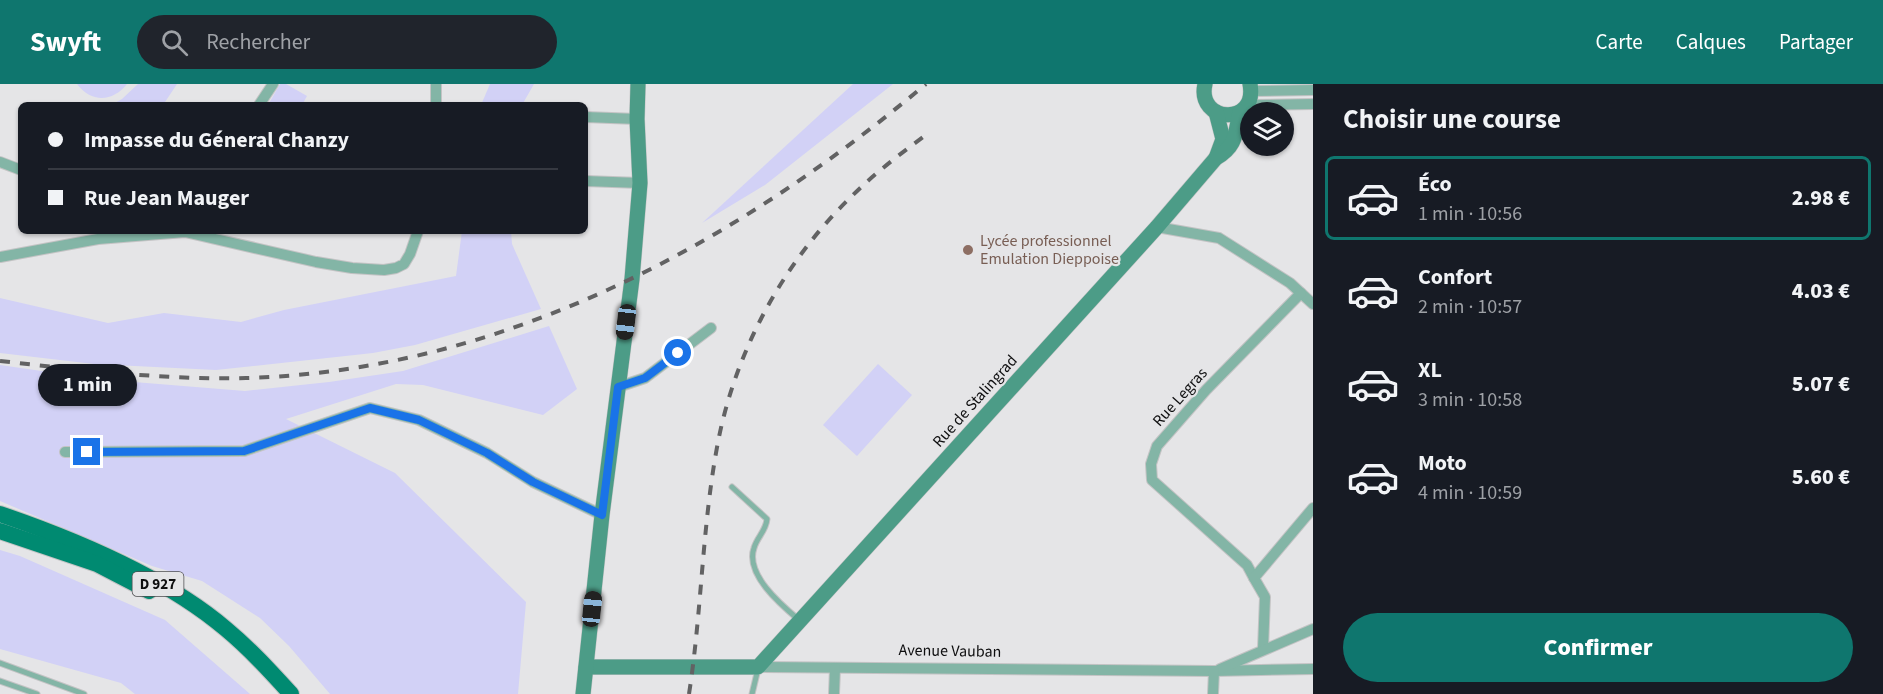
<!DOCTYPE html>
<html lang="fr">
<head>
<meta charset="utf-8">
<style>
  :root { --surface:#171b24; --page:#20242c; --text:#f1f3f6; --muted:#9ea1a6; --line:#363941; --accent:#0f766e }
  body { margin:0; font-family:"Source Sans 3",sans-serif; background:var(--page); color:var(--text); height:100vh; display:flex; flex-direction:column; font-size:22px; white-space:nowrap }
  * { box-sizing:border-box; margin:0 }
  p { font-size:20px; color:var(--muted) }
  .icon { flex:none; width:33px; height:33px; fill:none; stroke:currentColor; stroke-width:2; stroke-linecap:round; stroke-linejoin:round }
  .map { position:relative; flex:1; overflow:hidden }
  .drawer { display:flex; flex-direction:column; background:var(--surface); width:570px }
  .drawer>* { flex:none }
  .top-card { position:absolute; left:18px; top:18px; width:570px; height:132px; border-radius:9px; box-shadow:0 2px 4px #0004; display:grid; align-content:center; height:132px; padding:0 30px; background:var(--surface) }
  .fabs { position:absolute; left:1240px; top:18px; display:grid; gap:12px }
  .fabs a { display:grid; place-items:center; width:54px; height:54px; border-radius:50%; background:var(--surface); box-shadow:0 2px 4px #0004; font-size:30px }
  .end { position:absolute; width:27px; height:27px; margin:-14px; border:8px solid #1a73e8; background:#fff; box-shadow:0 0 0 3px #fff }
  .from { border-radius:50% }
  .bubble { position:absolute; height:42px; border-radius:21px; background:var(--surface); box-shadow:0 2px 4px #0004; font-size:20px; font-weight:800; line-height:42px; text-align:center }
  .car { position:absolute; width:18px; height:36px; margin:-18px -9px; border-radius:8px; box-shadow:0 0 4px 2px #0007; background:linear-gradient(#222 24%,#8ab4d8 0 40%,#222 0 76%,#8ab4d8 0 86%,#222 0) }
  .top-card b { display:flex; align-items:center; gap:21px; height:57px; font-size:22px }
  .top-card b+b { border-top:2px solid var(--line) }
  .top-card i { width:15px; height:15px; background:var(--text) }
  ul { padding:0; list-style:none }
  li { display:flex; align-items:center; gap:18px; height:84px; margin:0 12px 9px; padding:0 18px; border:3px solid transparent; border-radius:9px }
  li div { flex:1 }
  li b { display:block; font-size:22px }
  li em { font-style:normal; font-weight:800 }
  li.selected { border-color:var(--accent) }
  li>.icon { width:54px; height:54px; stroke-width:1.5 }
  h2 { padding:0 30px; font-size:27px; line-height:72px }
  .action { display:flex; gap:12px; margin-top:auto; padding:12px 30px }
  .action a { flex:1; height:69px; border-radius:36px; background:var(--accent); color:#fff; font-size:24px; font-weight:800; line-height:69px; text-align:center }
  header { display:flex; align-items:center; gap:36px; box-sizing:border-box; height:84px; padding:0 30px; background:var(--accent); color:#fff }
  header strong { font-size:28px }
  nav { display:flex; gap:33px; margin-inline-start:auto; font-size:21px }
  .search { width:420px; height:54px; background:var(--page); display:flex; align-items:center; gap:15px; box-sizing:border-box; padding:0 21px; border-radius:33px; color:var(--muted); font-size:22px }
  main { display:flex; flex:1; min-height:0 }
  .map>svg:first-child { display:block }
  .green { fill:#d2d1f6 }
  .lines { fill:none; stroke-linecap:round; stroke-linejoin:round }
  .lane-casing { stroke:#c3c3c4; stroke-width:7 }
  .street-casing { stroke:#c3c3c4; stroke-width:12 }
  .secondary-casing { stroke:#c3c3c4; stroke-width:16 }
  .primary-casing { stroke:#c3c3c4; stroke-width:18 }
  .lane { stroke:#83b5a6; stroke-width:5 }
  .street { stroke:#83b5a6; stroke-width:10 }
  .secondary { stroke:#4c9c87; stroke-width:15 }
  .primary { stroke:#008a71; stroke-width:16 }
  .rail { stroke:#626263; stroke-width:4; stroke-dasharray:10 10; stroke-linecap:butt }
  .route { stroke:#1a73e8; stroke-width:8 }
  .education-dot { fill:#8d6e63; stroke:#e5e5e7; stroke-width:2 }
  .labels { text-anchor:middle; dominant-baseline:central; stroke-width:4.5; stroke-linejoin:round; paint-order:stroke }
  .shield { fill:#e5e5e7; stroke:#4e4e50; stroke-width:1.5 }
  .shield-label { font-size:15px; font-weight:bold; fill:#0e0e0f }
  .education-label { font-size:16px; fill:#785e54; stroke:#e5e5e7; text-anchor:start }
  .street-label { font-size:16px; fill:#0e0e0f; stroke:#e5e5e7 }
</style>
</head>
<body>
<header>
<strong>Swyft</strong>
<div class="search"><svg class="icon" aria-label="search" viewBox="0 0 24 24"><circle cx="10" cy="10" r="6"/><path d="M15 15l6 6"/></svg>Rechercher</div>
<nav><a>Carte</a><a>Calques</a><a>Partager</a></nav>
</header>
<main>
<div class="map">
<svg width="1313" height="610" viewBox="0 0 1313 610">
  <rect width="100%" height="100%" fill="#e5e5e7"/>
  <!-- green -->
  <g class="green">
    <path d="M77,0h50c-14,18 -36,19 -50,0z"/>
    <polygon points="138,0 177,0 163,21 111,21 122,15"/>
    <polygon points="280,0 286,0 307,12 302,21 268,21"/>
    <polygon points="490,0 534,0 522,21 481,21"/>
    <polygon points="853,0 893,0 765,101 702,139"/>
    <polygon points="462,147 511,147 512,160 541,225 415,261 373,269 216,286 94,280 0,269 0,214 108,239 164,229 241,238 284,226 456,192"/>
    <polygon points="549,242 577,305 543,331 423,301 396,300 286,335 395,389 526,518 518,610 330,610 289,562 260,534 202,497 152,482 0,417 0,281 97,295 245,307 329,298 403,287"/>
    <polygon points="878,280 912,311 857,372 823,341"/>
    <polygon points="0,466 20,472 165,536 250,610 135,610 121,599 0,565"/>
  </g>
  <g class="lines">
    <!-- lane casing -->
    <g class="lane-casing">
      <g id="lane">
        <path d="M732,403l35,32c-1,12 -10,18 -13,29 -9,26 26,56 45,72"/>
        <polyline points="0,579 84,610"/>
        <polyline points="0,597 37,610"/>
        <polyline points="752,610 758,585"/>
      </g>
    </g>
    <!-- street casing -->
    <g class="street-casing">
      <g id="street">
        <polyline points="1251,7 1313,6"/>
        <polyline points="259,21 273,0"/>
        <polyline points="436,21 436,0"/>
        <polyline points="1248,21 1313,20"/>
        <polyline points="585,33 637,35"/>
        <polyline points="0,78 21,86"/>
        <polyline points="585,97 640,99"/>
        <polyline points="1157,143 1219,154 1290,199 1313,220"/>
        <polyline points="0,173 98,155 185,148 316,178 352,184 384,186 396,184 404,180 410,170 418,147"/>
        <polyline points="618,303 645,294 711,244"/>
        <polyline points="65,368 244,367 370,324 419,336 487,369 533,398 602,431"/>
        <polyline points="1254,494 1247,481 1152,396 1151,380 1157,362 1206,306 1301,209"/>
        <polyline points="1263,565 1265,513 1254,494 1313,424"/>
        <polyline points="758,583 1214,587 1313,585"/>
        <polyline points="1220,585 1313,545"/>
        <polyline points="834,610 835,584"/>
        <polyline points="1213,610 1214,587"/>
      </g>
    </g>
    <!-- secondary casing -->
    <g class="secondary-casing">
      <g id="secondary">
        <path d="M1205,0c-9,39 53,43 45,0"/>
        <polyline points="1216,28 1223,55 1216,74"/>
        <path d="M586,583h172l399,-440 59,-69c21,-12 19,-25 24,-46"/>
        <polyline points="583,610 602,431 632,195 640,99 637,35 638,0"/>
      </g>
    </g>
    <!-- primary casing -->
    <g class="primary-casing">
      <g id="primary">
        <path d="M0,430c76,26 165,63 226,115 24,20 44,42 65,65"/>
        <polyline points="0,447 97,480 149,507"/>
      </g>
    </g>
    <!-- lane -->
    <use href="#lane" class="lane"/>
    <!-- street -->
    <use href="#street" class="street"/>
    <!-- secondary -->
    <use href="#secondary" class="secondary"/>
    <!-- primary -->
    <use href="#primary" class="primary"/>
    <!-- rail -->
    <g class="rail">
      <path d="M0,277c82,9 163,19 246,17 256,-7 488,-133 680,-294"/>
      <path d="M689,610c13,-84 13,-169 29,-252 18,-93 67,-182 135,-247 22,-22 46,-40 70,-58"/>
    </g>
  </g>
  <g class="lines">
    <!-- route -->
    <polyline class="route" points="87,368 244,367 370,324 419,336 487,369 533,398 602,431 618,303 645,294 678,269"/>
  </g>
  <!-- markers -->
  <circle class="education-dot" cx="968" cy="166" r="6"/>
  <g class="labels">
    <!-- shield labels -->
    <rect class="shield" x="132.5" y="488" width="51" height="24" rx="4.5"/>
    <g class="shield-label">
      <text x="158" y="500">D 927</text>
    </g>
    <!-- education labels -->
    <g class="education-label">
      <text x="980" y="157">Lycée professionnel<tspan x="980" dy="18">Emulation Dieppoise</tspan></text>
    </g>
    <!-- street labels -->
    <g class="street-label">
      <text transform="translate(1180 313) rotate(-48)">Rue Legras</text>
      <text transform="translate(975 317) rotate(-48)">Rue de Stalingrad</text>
      <text transform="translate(950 567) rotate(1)">Avenue Vauban</text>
    </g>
  </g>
</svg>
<div class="fabs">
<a><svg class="icon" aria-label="layers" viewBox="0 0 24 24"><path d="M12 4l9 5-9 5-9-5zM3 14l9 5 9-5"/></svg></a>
</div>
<i class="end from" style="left:678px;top:269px"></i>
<i class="end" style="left:87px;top:368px"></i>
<div class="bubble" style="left:38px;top:280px;width:99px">1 min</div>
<i class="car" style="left:626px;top:238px;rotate:187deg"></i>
<i class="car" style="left:592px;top:525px;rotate:6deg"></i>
<div class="top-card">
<b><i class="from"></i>Impasse du Géneral Chanzy</b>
<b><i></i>Rue Jean Mauger</b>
</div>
</div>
<section class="drawer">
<h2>Choisir une course</h2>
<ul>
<li class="selected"><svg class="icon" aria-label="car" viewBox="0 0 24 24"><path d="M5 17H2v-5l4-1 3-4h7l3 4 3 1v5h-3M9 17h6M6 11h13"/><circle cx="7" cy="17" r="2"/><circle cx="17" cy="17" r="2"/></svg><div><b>Éco</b><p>1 min · 10:56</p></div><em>2.98 €</em></li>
<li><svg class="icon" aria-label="car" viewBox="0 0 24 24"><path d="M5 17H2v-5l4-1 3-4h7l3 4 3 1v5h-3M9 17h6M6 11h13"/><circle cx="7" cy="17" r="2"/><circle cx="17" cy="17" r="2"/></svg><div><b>Confort</b><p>2 min · 10:57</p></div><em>4.03 €</em></li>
<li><svg class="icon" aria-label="car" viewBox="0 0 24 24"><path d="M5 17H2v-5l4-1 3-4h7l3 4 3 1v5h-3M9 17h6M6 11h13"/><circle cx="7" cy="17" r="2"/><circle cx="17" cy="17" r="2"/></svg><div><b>XL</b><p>3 min · 10:58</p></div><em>5.07 €</em></li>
<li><svg class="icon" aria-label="car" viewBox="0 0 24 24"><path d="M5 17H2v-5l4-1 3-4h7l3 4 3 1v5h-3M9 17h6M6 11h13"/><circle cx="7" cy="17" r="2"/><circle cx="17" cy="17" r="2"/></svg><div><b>Moto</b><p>4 min · 10:59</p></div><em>5.60 €</em></li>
</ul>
<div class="action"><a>Confirmer</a></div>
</section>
</main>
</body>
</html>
